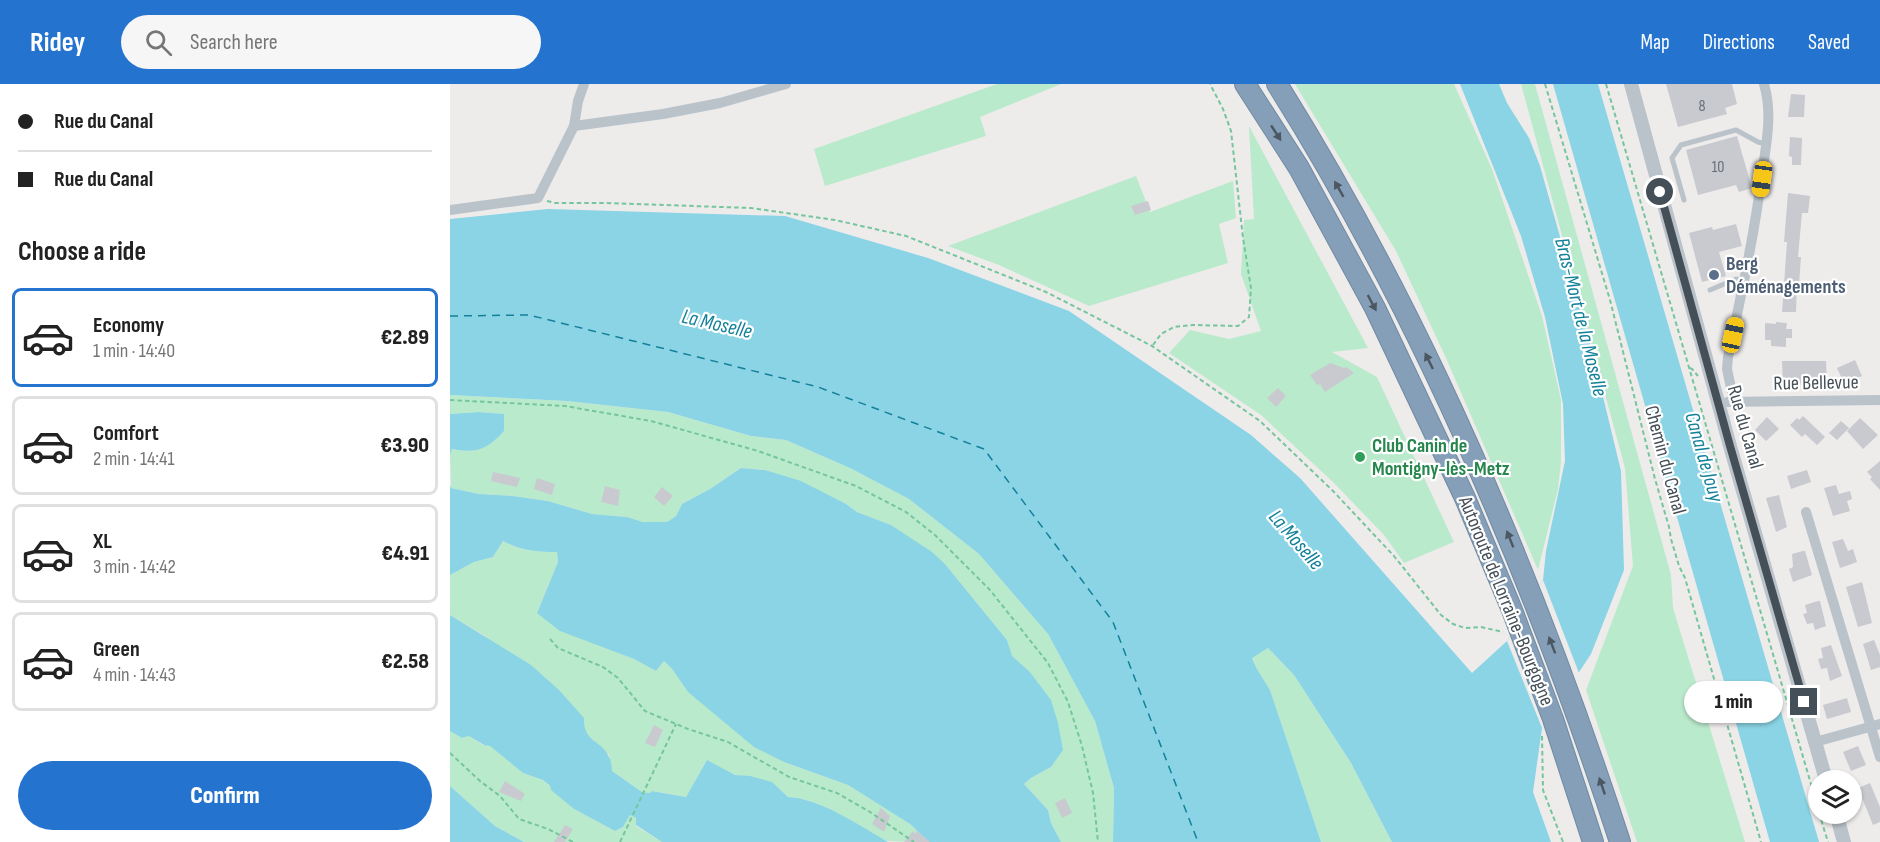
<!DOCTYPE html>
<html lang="en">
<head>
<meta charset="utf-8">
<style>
  :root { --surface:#fff; --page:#f6f6f6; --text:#222; --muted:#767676; --line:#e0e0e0; --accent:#2373cf }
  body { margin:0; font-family:"Sofia Sans Condensed",sans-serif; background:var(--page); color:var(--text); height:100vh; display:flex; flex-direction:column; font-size:22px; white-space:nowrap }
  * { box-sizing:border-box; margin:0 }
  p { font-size:20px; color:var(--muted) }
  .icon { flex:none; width:33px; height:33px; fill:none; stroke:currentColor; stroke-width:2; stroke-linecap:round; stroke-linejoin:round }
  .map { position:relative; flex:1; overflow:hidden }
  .details { display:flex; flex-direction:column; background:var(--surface); width:450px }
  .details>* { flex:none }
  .banner { display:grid; align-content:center; height:132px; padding:0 18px; background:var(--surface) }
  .fabs { position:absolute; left:1358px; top:686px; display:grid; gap:12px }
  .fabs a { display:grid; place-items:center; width:54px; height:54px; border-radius:50%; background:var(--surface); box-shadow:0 2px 4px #0004; font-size:30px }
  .end { position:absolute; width:27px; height:27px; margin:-14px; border:8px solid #454f57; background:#fff; box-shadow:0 0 0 3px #fff }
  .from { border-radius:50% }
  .bubble { position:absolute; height:42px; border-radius:21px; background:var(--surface); box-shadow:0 2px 4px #0004; font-size:20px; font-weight:800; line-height:42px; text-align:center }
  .car { position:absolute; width:18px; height:36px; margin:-18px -9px; border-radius:8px; box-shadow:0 0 4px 2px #0007; background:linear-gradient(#f5c518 24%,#345 0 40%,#f5c518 0 76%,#345 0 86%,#f5c518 0) }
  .banner b { display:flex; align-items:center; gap:21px; height:57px; font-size:22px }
  .banner b+b { border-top:2px solid var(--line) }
  .banner i { width:15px; height:15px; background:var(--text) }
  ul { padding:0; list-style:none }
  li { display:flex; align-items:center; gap:18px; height:99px; margin:0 12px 9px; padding:0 6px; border:3px solid var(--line); border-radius:9px }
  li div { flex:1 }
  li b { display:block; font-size:22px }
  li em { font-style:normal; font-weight:800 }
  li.active { border-color:var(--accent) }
  li>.icon { width:54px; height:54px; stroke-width:1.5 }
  h2 { padding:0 18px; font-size:27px; line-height:72px }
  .cta { display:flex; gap:12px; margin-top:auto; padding:12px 18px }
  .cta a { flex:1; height:69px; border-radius:36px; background:var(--accent); color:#fff; font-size:24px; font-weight:800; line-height:69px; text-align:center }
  header { display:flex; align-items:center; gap:36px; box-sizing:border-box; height:84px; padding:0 30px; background:var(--accent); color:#fff }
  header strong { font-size:28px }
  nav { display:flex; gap:33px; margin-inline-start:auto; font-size:21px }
  .search { width:420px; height:54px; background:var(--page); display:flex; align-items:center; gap:15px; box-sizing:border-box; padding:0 21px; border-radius:33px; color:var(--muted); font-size:22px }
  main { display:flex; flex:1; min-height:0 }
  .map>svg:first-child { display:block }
  .green { fill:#baeacc }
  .water { fill:#8ad4e5 }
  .pier { fill:#eeebeb }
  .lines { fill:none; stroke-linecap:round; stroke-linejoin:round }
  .ferry { stroke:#14819a; stroke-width:1.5; stroke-dasharray:8 6; stroke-linecap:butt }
  .building { fill:#c8cad0 }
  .motorway-casing { stroke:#708aa3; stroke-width:22 }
  .path { stroke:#75c69c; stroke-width:2; stroke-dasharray:4.5 3; stroke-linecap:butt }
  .service { stroke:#bac3ca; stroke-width:5 }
  .minor { stroke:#bac3ca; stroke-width:10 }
  .tertiary { stroke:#bac3ca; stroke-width:14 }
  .motorway { stroke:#859fb8; stroke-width:20 }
  .oneway { fill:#4b5761 }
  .route { stroke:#454f57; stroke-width:8 }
  .service-dot { fill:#5c6f8a; stroke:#fff; stroke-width:2 }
  .leisure-dot { fill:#2e9e5b; stroke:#fff; stroke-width:2 }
  .labels { text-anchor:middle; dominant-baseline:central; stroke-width:4.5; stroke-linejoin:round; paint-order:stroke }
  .number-label { font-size:16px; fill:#666e75 }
  .service-label { font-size:20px; font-weight:bold; fill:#4e5e75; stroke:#fff; text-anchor:start }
  .street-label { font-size:20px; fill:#454f57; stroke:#fff }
  .leisure-label { font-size:20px; font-weight:bold; fill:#27864d; stroke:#fff; text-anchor:start }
  .water-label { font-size:21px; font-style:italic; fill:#14819a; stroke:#fff }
</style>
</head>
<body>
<header>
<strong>Ridey</strong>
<div class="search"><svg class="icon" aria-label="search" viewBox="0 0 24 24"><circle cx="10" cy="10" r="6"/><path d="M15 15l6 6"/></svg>Search here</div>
<nav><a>Map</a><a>Directions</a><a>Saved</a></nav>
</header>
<main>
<section class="details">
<div class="banner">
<b><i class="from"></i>Rue du Canal</b>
<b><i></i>Rue du Canal</b>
</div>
<h2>Choose a ride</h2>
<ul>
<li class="active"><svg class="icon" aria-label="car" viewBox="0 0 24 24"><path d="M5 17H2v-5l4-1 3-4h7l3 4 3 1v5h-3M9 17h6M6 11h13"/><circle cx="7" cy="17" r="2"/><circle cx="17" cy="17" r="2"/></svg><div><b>Economy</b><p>1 min · 14:40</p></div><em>€2.89</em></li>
<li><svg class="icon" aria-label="car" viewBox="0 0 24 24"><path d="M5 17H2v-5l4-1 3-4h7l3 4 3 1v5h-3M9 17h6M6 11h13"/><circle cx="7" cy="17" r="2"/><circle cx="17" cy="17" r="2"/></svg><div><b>Comfort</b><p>2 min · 14:41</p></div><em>€3.90</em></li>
<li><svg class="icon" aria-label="car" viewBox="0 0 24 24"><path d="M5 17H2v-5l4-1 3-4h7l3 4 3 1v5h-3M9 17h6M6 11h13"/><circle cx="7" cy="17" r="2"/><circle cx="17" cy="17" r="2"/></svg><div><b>XL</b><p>3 min · 14:42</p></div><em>€4.91</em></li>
<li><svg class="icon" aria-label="car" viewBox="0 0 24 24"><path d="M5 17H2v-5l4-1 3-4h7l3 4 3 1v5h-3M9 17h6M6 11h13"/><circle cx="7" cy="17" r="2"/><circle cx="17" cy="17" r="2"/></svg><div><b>Green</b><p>4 min · 14:43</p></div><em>€2.58</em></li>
</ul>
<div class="cta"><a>Confirm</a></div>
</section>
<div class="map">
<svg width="1430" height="758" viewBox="0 0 1430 758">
  <rect width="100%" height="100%" fill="#eeebeb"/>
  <!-- green -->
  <g class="green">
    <polygon points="547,0 611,0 530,33 536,52 375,102 364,65"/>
    <polygon points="845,0 1004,0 1042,85 1092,232 1111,316 1111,378 1108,405 1088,486 996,274 946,167"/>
    <polygon points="1071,0 1085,0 1221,491 1223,524 1295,758 1187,758 1136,606 1183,482 1175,384"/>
    <polygon points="799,42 918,264 882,268 927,293 1004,458 954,479 934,451 884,399 811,331 719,269 740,246 779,255 811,247 791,190 794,136 804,135"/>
    <polygon points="686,92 700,128 783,97 786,134 769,140 778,179 639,222 549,181 498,162"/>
    <path d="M0,311l117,6 101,11 83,24 35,4 66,29 57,30 70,55 69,80 47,87 19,67 -1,54h-52l-10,-19 -3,-13 -24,-26 7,-6 20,-11 -22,-96 -18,-15 -4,-16 -62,-76 -54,-39 -34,-13 -11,-8 -81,-34 -24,-2 -31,21 -28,15 -6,12 -9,6h-24l-16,-5 -35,-3 -44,-13 -35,-5 -34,-2 -28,-6 -1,-33 2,-6c24,5 36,-1 52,-18l-1,-17 -24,-2 -29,2z"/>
    <path d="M53,457c18,10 34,11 54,11l1,10 -21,51 49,27 48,19 22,12 8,-10 8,8 16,23 96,70 64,23 62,39 19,18c-12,0 -31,0 -42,-1 -33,-13 -63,-43 -99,-44 -22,-20 -24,-16 -51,-22 -10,-2 -21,-10 -30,-15l-21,37 -33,-6 -3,2 -8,-1 -30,-21 -3,-16 -22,-20 -4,-8 -98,-91 -35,-21v-40l24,-13 19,-5z"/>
    <polygon points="818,564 844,591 901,679 942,758 871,758 820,606 807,585 802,573"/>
    <polygon points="0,647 12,654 19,652 33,661 40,661 73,689 93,696 124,725 165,747 173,743 180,731 186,734 186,742 212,758 74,758 45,742 0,702"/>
  </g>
  <!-- water -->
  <g class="water">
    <polygon points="1010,0 1049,0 1057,19 1079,54 1090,82 1139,255 1171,387 1174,486 1141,570 1092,644 1083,708 1101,758 942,758 901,679 844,591 818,564 802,574 807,585 820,606 871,758 663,758 664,704 645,637 598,550 529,470 459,415 402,385 336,356 301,352 218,328 117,317 0,311 0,135 98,125 335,132 478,174 619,227 801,351 850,394 1022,589 1057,557 1093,496 1096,467 1115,377 1113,320 1095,233 1071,152"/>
    <polygon points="1103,0 1148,0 1369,758 1320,758"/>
    <path d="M29,328l25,2v17c-16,18 -28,23 -52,18l-2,6v-41z"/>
    <path d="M291,384l24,2 36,11 45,23 11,8 34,13 41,27 13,12 62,76 5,16 17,15 22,29 7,23 5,27 -12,17 -20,11 -7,6 24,26 3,13 10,19h-132l-19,-18 -62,-39 -64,-23 -30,-15 -66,-55 -16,-23 -8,-8 -8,10 -22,-12 -74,-28 -23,-18 21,-51 -1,-10c-20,0 -36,-1 -54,-11l-10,16 -19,5 -24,13v-90l1,3 28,6 34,2 35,5 44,13 35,3 16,5h24l9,-6 6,-12 28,-15z"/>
    <path d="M0,531l81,50 28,25 25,28c-1,25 18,22 25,39 2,4 3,10 3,14l30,21 8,1 2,-2 34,6 21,-37 28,15 15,1 22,6 16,15c32,1 72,29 100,45h-226l-26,-17v-7l-6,-3 -7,12 -8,4 -41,-22 -23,-19 -1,-4 -7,-6 -20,-7 -33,-27 -6,-1 -15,-9 -7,2 -12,-7z"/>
    <polygon points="0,702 45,742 74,758 0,758"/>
  </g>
  <!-- pier -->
  <polygon class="pier" points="1093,496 1129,589 1092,644 1057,557"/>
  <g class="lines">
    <!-- ferry -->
    <polyline class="ferry" points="0,232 79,231 368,303 534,365 663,538 748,758"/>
  </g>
  <!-- building -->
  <g class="building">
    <polygon points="1216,0 1282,0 1287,20 1275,24 1277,30 1228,43"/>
    <polygon points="1341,10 1355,11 1354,33 1338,33"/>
    <polygon points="1287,52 1302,104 1289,108 1286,101 1248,111 1236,66"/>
    <polygon points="1340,53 1352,54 1351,81 1342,81 1342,73 1339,72"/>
    <polygon points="1338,109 1360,112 1358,129 1352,129 1348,173 1351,173 1349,200 1347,199 1346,228 1332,228 1337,158 1334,158"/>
    <polygon points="698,117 701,126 685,131 681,122"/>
    <polygon points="1286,140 1292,162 1269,168 1276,192 1252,198 1239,149 1262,143 1263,146"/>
    <polygon points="1326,238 1337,239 1336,245 1342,245 1342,254 1336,254 1336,263 1321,262 1321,256 1315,256 1315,239 1326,240"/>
    <polygon points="1405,276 1412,292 1394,299 1387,284"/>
    <polygon points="1332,277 1376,277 1377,298 1349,301 1349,304 1333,306"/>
    <polygon points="880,279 894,284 896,283 904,289 875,308 870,300 867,301 860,291"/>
    <polygon points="828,304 836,312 826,323 817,314"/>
    <polygon points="1353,332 1375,353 1367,361 1355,350 1352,353 1340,341 1347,334 1349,336"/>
    <polygon points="1317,333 1329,345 1316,357 1305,346"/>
    <polygon points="1410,334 1428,351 1413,365 1397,347"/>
    <polygon points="1391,337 1399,344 1387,356 1379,349"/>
    <polygon points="1430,377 1430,406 1420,395 1422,393 1417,388"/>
    <polygon points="1357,386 1361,398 1341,405 1337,392"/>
    <polygon points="43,388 70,394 67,403 41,397"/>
    <polygon points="87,394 105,400 102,411 84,405"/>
    <polygon points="1386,401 1389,410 1400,407 1402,415 1397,417 1400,427 1383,432 1374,404"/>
    <polygon points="155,402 170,406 168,422 151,418"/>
    <polygon points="212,403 223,412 214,422 204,413"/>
    <polygon points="1329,411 1337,443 1326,448 1316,414"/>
    <polygon points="1393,455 1398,467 1403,465 1407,478 1390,484 1382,458"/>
    <polygon points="1353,467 1355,467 1362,491 1343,498 1339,485 1343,483 1342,470"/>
    <polygon points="1412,498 1422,539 1408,543 1396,503"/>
    <polygon points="1368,517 1370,517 1376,542 1365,546 1363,539 1357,540 1353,530 1357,529 1355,521"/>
    <polygon points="1424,556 1430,571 1430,583 1421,586 1413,560"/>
    <polygon points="1381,561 1392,592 1380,597 1377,584 1371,585 1368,575 1373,574 1371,564"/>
    <polygon points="1397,614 1401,628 1377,635 1373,621"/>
    <polygon points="204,641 213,646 205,663 195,659"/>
    <polygon points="1408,662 1416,681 1401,687 1393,668"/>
    <polygon points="55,697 75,710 71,717 49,708"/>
    <polygon points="1420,699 1430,723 1430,738 1423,741 1408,704"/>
    <polygon points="615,714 622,729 612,734 605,719"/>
    <polygon points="431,724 440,732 434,748 422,740"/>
    <polygon points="115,741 123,745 115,758 104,758"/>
    <polygon points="463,747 465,750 467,747 480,758 454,758"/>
  </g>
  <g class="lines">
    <!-- motorway casing -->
    <g class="motorway-casing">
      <g id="motorway">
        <polyline points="795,0 849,84 925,224 1015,414 1062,526 1103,635 1143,758"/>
        <path d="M827,0c148,236 257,494 343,758"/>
      </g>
    </g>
    <!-- path -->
    <g class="path">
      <polyline points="1095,0 1160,216 1205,395 1219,443 1221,455 1229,482 1235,494 1311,758"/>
      <polyline points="1156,0 1368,724"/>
      <polyline points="97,117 105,119 156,119 301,124 385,136 456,152 596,208 702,262 810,337 883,407 944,472 991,531 1003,540 1015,544 1031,543 1053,548"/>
      <polyline points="703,261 711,250 724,243 743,241 788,242 799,233 801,204 793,154 781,47 773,25 760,0"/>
      <polyline points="1240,284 1242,285 1248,292"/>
      <polyline points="0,316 115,322 201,337 308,367 406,402 456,428 485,451 540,506 598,579 618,618 632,662 643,709 648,758"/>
      <polyline points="100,555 108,564 153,583 168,594 195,627 238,645 278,658 339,693 387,709 420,728 464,758"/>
      <polyline points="1092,652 1093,706 1113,758"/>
      <polyline points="0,669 30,697 50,712 69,735 98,745 123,758"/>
      <polyline points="1369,729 1378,758"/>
      <polyline points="170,758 226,640"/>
    </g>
    <!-- service -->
    <g class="service">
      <polyline points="1234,116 1222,74 1231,61 1286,46 1308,58 1316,60"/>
      <polyline points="1260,206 1286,195 1294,197"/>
    </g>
    <!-- minor -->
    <g class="minor">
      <polyline points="124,42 213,30 270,19 336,0"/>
      <polyline points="0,126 88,114 124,42 128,17 134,0"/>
      <polyline points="1277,318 1430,316"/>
      <path d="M1284,318l-7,-33 1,-12c13,-61 26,-121 34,-182 4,-31 11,-60 2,-91"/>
      <polyline points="1356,428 1430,673"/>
      <polyline points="1365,658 1430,640"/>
    </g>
    <!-- tertiary -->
    <g class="tertiary">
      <polyline points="1181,0 1280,362 1376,696"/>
      <polyline points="1386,729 1394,758"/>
    </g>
    <!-- motorway -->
    <use href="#motorway" class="motorway"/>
  </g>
  <!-- one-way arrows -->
  <defs><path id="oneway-solid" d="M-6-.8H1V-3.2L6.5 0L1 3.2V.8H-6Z" transform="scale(1.5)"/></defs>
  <g class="oneway">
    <use href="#oneway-solid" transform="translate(826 49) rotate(57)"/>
    <use href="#oneway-solid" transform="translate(889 105) rotate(-120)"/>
    <use href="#oneway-solid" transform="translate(922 219) rotate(62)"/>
    <use href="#oneway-solid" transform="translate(979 277) rotate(-116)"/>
    <use href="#oneway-solid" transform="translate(1060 455) rotate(-112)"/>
    <use href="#oneway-solid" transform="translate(1102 561) rotate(-111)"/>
    <use href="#oneway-solid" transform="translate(1152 702) rotate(-109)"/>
  </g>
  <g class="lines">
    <!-- route -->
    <polyline class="route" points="1210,108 1280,362 1354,618"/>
  </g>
  <!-- markers -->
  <circle class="service-dot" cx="1264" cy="191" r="6"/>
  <circle class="leisure-dot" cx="910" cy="373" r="6"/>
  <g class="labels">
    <!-- number labels -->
    <g class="number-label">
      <text x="1252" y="22">8</text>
      <text x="1268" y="83">10</text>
    </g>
    <!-- service labels -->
    <g class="service-label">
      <text x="1276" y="180">Berg<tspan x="1276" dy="23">Déménagements</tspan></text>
    </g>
    <!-- street labels -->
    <g class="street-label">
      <text transform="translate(1366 299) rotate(-1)">Rue Bellevue</text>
      <text transform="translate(1295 343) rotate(74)">Rue du Canal</text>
      <text transform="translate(1215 376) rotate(75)">Chemin du Canal</text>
      <text transform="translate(1056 517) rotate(68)">Autoroute de Lorraine-Bourgogne</text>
    </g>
    <!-- leisure labels -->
    <g class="leisure-label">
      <text x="922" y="362">Club Canin de<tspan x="922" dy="23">Montigny-lès-Metz</tspan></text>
    </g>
    <!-- water labels -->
    <g class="water-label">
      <text transform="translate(1131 233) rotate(76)">Bras-Mort de la Moselle</text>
      <text transform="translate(267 240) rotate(13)">La Moselle</text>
      <text transform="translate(1254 373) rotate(74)">Canal de Jouy</text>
      <text transform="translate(846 456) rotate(49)">La Moselle</text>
    </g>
  </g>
</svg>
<div class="fabs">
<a><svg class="icon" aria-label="layers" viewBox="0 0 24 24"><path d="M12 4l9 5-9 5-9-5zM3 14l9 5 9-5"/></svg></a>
</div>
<i class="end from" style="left:1210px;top:108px"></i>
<i class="end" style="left:1354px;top:618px"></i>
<div class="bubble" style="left:1234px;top:597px;width:99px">1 min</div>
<i class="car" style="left:1312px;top:95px;rotate:188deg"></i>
<i class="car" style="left:1283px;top:251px;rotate:12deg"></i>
</div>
</main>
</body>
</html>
